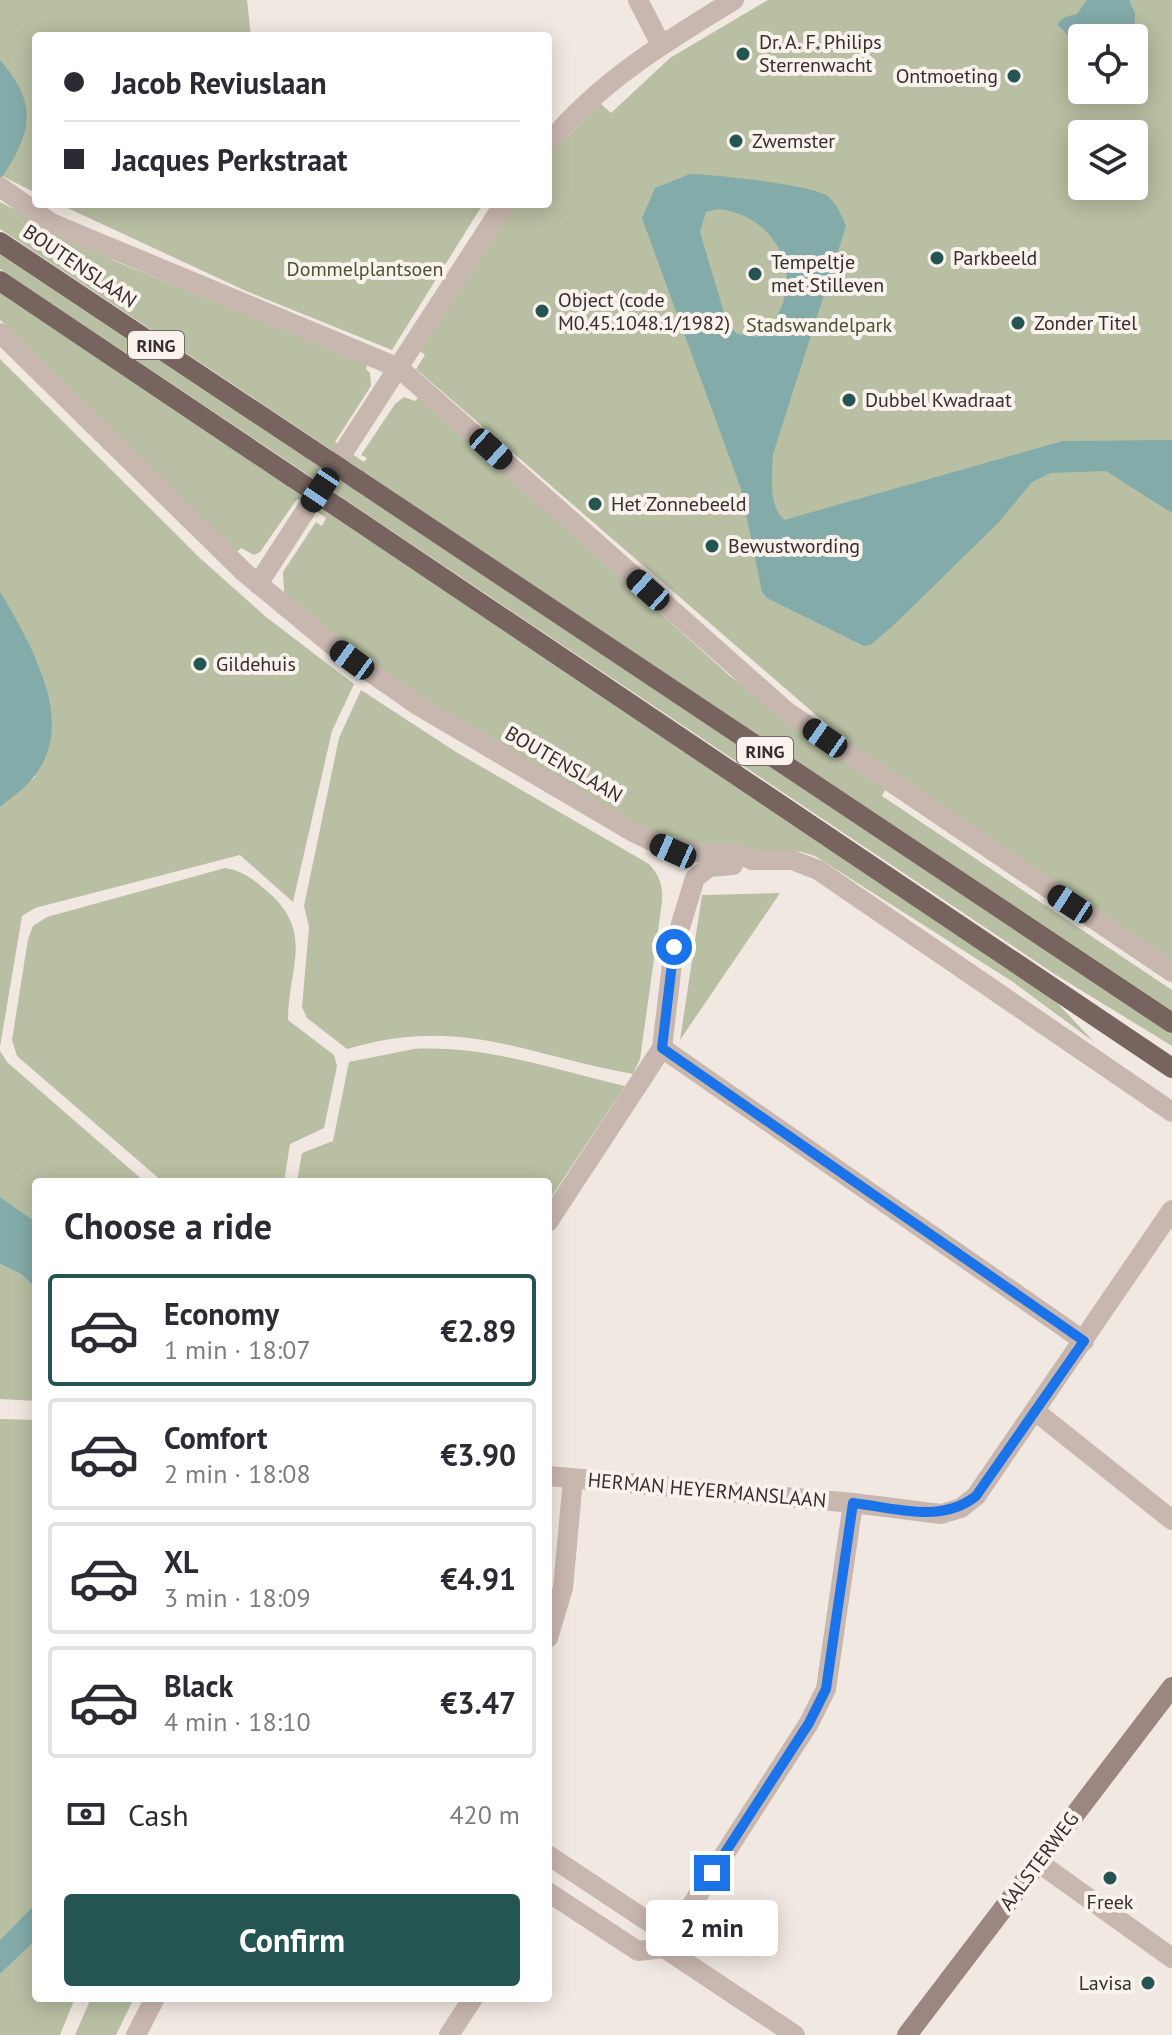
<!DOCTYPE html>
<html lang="en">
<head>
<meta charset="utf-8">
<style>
  :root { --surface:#fff; --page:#f2f2f3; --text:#2b2b33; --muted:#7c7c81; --line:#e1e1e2; --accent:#255553 }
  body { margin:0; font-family:"PT Sans",sans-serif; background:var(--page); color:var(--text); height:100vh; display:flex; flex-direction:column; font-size:30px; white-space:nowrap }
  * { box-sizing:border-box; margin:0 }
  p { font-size:26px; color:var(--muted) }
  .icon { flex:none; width:44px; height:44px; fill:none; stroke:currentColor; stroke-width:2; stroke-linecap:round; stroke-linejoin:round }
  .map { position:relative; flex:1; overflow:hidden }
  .panel { position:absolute; left:32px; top:1178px; width:520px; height:824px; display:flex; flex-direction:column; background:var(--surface); border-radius:8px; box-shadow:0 4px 20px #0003 }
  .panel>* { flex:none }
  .banner { position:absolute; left:32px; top:32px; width:520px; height:176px; border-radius:8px; box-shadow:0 4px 20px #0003; display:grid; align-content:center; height:176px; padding:0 32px; background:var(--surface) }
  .buttons { position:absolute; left:1068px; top:24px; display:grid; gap:16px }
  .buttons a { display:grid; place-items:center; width:80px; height:80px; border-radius:8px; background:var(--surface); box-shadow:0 4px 20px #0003; font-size:40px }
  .end { position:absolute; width:36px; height:36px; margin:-18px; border:10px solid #1a73e8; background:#fff; box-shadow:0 0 0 4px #fff }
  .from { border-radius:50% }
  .bubble { position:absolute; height:56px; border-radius:8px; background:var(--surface); box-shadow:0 4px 20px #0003; font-size:26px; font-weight:700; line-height:56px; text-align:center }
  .car { position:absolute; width:24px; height:48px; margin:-24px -12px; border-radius:10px; box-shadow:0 0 6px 2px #0007; background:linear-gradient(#222 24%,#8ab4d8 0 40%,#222 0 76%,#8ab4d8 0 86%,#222 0) }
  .banner b { display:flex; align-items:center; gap:28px; height:76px; font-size:30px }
  .banner b+b { border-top:2px solid var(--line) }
  .banner i { width:20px; height:20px; background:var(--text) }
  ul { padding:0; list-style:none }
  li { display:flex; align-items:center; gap:24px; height:112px; margin:0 16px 12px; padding:0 16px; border:4px solid var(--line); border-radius:8px }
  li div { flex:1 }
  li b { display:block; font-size:30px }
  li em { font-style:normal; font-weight:700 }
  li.on { border-color:var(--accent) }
  li>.icon { width:72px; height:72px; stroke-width:1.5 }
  h2 { padding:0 32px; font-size:36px; line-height:96px }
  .pay { display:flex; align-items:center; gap:20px; height:88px; padding:0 32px; font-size:30px }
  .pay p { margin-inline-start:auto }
  .action { display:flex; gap:16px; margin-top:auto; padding:16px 32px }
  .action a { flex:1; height:92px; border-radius:8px; background:var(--accent); color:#fff; font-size:32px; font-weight:700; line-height:92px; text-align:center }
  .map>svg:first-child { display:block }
  .green { fill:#b8bfa2; fill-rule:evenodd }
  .water { fill:#83aba9; fill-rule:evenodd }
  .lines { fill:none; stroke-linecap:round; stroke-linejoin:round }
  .street { stroke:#c8b7ae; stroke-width:20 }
  .secondary { stroke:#9b8780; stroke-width:20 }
  .primary { stroke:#77645f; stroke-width:20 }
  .primary-bridge { stroke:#77645f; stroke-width:20 }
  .route { stroke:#1a73e8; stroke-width:10 }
  .poi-dot { fill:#255553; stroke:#f9f2ed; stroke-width:3 }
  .labels { text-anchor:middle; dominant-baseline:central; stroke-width:8; stroke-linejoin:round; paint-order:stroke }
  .shield { fill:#f9f2ed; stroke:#716966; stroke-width:2 }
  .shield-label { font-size:18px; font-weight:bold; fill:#372e2c }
  .poi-label { font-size:20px; fill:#372e2c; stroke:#f9f2ed; text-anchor:start }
  .street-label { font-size:20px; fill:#372e2c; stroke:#f9f2ed }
  .park-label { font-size:20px; fill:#4a5332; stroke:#f9f2ed }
</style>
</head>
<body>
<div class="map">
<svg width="1172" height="2035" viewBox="0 0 1172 2035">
  <rect width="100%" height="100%" fill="#f1e8e1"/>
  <!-- green -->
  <g class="green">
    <polygon points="0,0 247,0 251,36 36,36 36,193 0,175"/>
    <path d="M768,0h404v969l-327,-229 -429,-371 9,-14 -6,-5 94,-146h35v-47l52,-54 11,10 59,-55zM1082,38h52v52h-52zM1082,134h52v52h-52z"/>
    <polygon points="0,202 117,262 368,363 366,369 370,373 371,386 335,442 364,462 367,458 361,455 395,404 404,397 415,401 420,396 730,676 886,788 882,796 1172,990 1172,1011 0,229"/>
    <polygon points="59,204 483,204 392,350 246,291"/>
    <polygon points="0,252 1172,1034 1172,1046 1053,973 0,269"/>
    <polygon points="0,293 1046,991 1094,1042 1013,982 815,856 798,851 695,849 670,844 421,698 280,595 284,591 283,572 316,522 322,526 326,518 297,499 260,552 254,555 241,548 237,552 0,320"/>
    <polygon points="0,359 201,559 266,617 354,684 332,731 293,902 240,855 35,908 22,916 0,1047 0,807 35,777 46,686 37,661 0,591"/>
    <path d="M361,690l95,62 193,112c11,12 14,22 13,38l-22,157 -7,15c-109,-19 -171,-59 -286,-25l-40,-31 -5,-11 7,-80 -5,-21 35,-168z"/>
    <path d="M225,868c19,3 29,12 43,24 47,41 20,76 20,128l46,35 3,11 -13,62 -34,16 -6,38h-121l-146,-126 -5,-16 16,-101 5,-13 14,-9z"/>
    <polygon points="780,893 680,1040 702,895"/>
    <path d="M414,1049c73,-4 141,21 211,37l-77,116v-20h-251l5,-29 31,-12 16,-79z"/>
    <polygon points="0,1051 7,1062 145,1182 36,1182 36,1222 0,1197"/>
    <polygon points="0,1264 21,1274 36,1288 36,1401 0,1399"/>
    <polygon points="0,1419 36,1420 36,1903 0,1940"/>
    <polygon points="36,1940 36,1998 75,1998 60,2035 0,2035 0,1974"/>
    <polygon points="91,1998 134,1998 116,2035 75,2035"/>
  </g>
  <!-- water -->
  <g class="water">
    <polygon points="1087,0 1129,0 1135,13 1134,42 1134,38 1082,38 1082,50 1057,24 1065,17 1077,14"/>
    <path d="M0,60c39,45 32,73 0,120z"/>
    <path d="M690,174c27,1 115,10 136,21 11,7 15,20 20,31l-73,228c-1,21 -5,51 11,66l279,-79 109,-1v73l-66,-42 -55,2 -19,9 -34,41 -98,96 -28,25 -8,2 -97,-48 -5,-6 -21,-103 -99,-271 13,-30zM718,209c67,7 94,85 40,128l-21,-3 -10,-11 -27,-91 6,-20z"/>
    <path d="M0,591c29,52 77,126 36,183 -9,13 -24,23 -36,33z"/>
    <polygon points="0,1197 36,1222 36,1288 21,1274 0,1264"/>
    <polygon points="36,1903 36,1940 0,1974 0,1940"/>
  </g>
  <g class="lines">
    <!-- street -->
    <g class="street">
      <polyline points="638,0 661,45"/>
      <path d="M548,144c52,-63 117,-102 186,-144"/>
      <polyline points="0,187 51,223 399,368 786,711 1172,972"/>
      <polyline points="0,333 244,572 337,649 419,706 633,832 673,851 742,855 752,860 792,860 818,870 1172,1112"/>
      <polyline points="258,584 504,204"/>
      <polyline points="662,1048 1084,1341"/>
      <polyline points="548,1222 662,1048 674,947 695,878 709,867 733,865"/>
      <polyline points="1035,1411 1172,1520"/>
      <polyline points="548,1476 853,1503 941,1514 961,1508 976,1496 1172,1210"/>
      <polyline points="548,1638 563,1588 573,1479"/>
      <polyline points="548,1855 658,1928 664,1948"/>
      <polyline points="1038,1862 1172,1958"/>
      <polyline points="548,1892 638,1951 664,1948 795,2035"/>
      <polyline points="664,1948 809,1723 826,1689 853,1503"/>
      <polyline points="136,2035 155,1998"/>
      <polyline points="449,2035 473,1998"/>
    </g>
    <!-- secondary -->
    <polyline class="secondary" points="907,2035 1172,1687"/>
    <!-- primary -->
    <g class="primary">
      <polyline points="0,242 311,449"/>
      <polyline points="0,281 292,477"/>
      <polyline points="358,480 1172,1023"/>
      <polyline points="339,508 1172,1068"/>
    </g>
    <!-- primary-bridge -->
    <g class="primary-bridge">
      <polyline points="311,449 358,480"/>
      <polyline points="292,477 339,508"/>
    </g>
  </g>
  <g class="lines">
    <!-- route -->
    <path class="route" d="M674,947l-12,101 422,293 -108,155c-35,28 -80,12 -123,7l-27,186 -17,34 -97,150"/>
  </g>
  <!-- markers -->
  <g class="poi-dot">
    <circle cx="743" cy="54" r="8"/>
    <circle cx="1014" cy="76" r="8"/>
    <circle cx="736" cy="141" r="8"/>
    <circle cx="937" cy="258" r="8"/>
    <circle cx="755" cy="274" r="8"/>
    <circle cx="542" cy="311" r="8"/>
    <circle cx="1018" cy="323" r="8"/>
    <circle cx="849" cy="400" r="8"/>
    <circle cx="595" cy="504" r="8"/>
    <circle cx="712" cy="546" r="8"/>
    <circle cx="200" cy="664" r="8"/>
    <circle cx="1110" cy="1878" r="8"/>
    <circle cx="1148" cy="1983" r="8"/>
  </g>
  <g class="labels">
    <!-- shield labels -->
    <g class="shield">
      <rect x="128" y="331" width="56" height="28" rx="6"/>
      <rect x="737" y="737" width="56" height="28" rx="6"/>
    </g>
    <g class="shield-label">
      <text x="156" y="345">RING</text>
      <text x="765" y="751">RING</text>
    </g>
    <!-- poi labels -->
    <g class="poi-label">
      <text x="759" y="42">Dr. A. F. Philips<tspan x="759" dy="23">Sterrenwacht</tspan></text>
      <text x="998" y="76" text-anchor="end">Ontmoeting</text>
      <text x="752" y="141">Zwemster</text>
      <text x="953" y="258">Parkbeeld</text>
      <text x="771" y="262">Tempeltje<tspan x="771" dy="23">met Stilleven</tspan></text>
      <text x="558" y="300">Object (code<tspan x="558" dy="23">M0.45.1048.1/1982)</tspan></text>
      <text x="1034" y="323">Zonder Titel</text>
      <text x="865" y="400">Dubbel Kwadraat</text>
      <text x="611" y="504">Het Zonnebeeld</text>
      <text x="728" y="546">Bewustwording</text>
      <text x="216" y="664">Gildehuis</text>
      <text x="1110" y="1902" text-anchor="middle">Freek</text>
      <text x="1132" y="1983" text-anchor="end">Lavisa</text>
    </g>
    <!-- street labels -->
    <g class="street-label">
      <text transform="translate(80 266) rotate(34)">BOUTENSLAAN</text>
      <text transform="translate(564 764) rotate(30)">BOUTENSLAAN</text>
      <text transform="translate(707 1490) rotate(5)">HERMAN HEYERMANSLAAN</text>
      <text transform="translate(1039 1861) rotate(-53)">AALSTERWEG</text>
    </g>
    <!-- park labels -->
    <g class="park-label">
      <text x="365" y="269">Dommelplantsoen</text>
      <text x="819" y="325">Stadswandelpark</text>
    </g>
  </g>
</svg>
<div class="buttons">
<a><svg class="icon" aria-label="locate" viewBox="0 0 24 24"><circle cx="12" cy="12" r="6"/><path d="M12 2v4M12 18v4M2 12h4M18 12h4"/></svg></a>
<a><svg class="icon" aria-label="layers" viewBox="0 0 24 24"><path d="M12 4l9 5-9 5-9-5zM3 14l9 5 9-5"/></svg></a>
</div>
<i class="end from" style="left:674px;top:947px"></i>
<i class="end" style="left:712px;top:1873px"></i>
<div class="bubble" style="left:646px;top:1900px;width:132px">2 min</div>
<i class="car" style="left:491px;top:449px;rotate:132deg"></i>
<i class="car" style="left:320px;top:490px;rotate:214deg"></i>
<i class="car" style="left:648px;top:590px;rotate:312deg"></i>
<i class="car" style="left:352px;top:660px;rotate:306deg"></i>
<i class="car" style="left:825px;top:738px;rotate:305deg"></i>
<i class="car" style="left:673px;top:851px;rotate:294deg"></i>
<i class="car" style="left:1070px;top:904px;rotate:303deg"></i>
<div class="banner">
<b><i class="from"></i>Jacob Reviuslaan</b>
<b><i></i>Jacques Perkstraat</b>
</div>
<section class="panel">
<h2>Choose a ride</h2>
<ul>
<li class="on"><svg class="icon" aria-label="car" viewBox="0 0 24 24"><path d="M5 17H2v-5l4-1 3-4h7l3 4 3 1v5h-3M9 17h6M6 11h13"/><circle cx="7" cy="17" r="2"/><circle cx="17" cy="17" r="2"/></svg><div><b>Economy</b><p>1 min · 18:07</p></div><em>€2.89</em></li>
<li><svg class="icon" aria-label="car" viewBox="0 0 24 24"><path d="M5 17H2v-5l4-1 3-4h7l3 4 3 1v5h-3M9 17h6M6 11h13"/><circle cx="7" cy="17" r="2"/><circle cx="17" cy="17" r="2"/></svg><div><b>Comfort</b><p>2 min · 18:08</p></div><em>€3.90</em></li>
<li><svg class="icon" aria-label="car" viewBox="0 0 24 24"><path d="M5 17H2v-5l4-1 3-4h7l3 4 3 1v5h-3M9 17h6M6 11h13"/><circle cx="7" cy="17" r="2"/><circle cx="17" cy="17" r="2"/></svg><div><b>XL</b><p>3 min · 18:09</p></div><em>€4.91</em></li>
<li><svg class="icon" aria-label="car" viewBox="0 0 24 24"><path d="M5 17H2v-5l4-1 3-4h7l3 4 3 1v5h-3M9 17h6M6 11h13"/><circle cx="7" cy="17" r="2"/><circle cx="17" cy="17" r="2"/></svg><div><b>Black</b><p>4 min · 18:10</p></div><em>€3.47</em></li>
</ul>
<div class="pay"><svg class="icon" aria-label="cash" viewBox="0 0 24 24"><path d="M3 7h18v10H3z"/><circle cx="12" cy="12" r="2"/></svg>Cash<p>420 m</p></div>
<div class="action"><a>Confirm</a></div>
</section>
</div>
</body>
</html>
